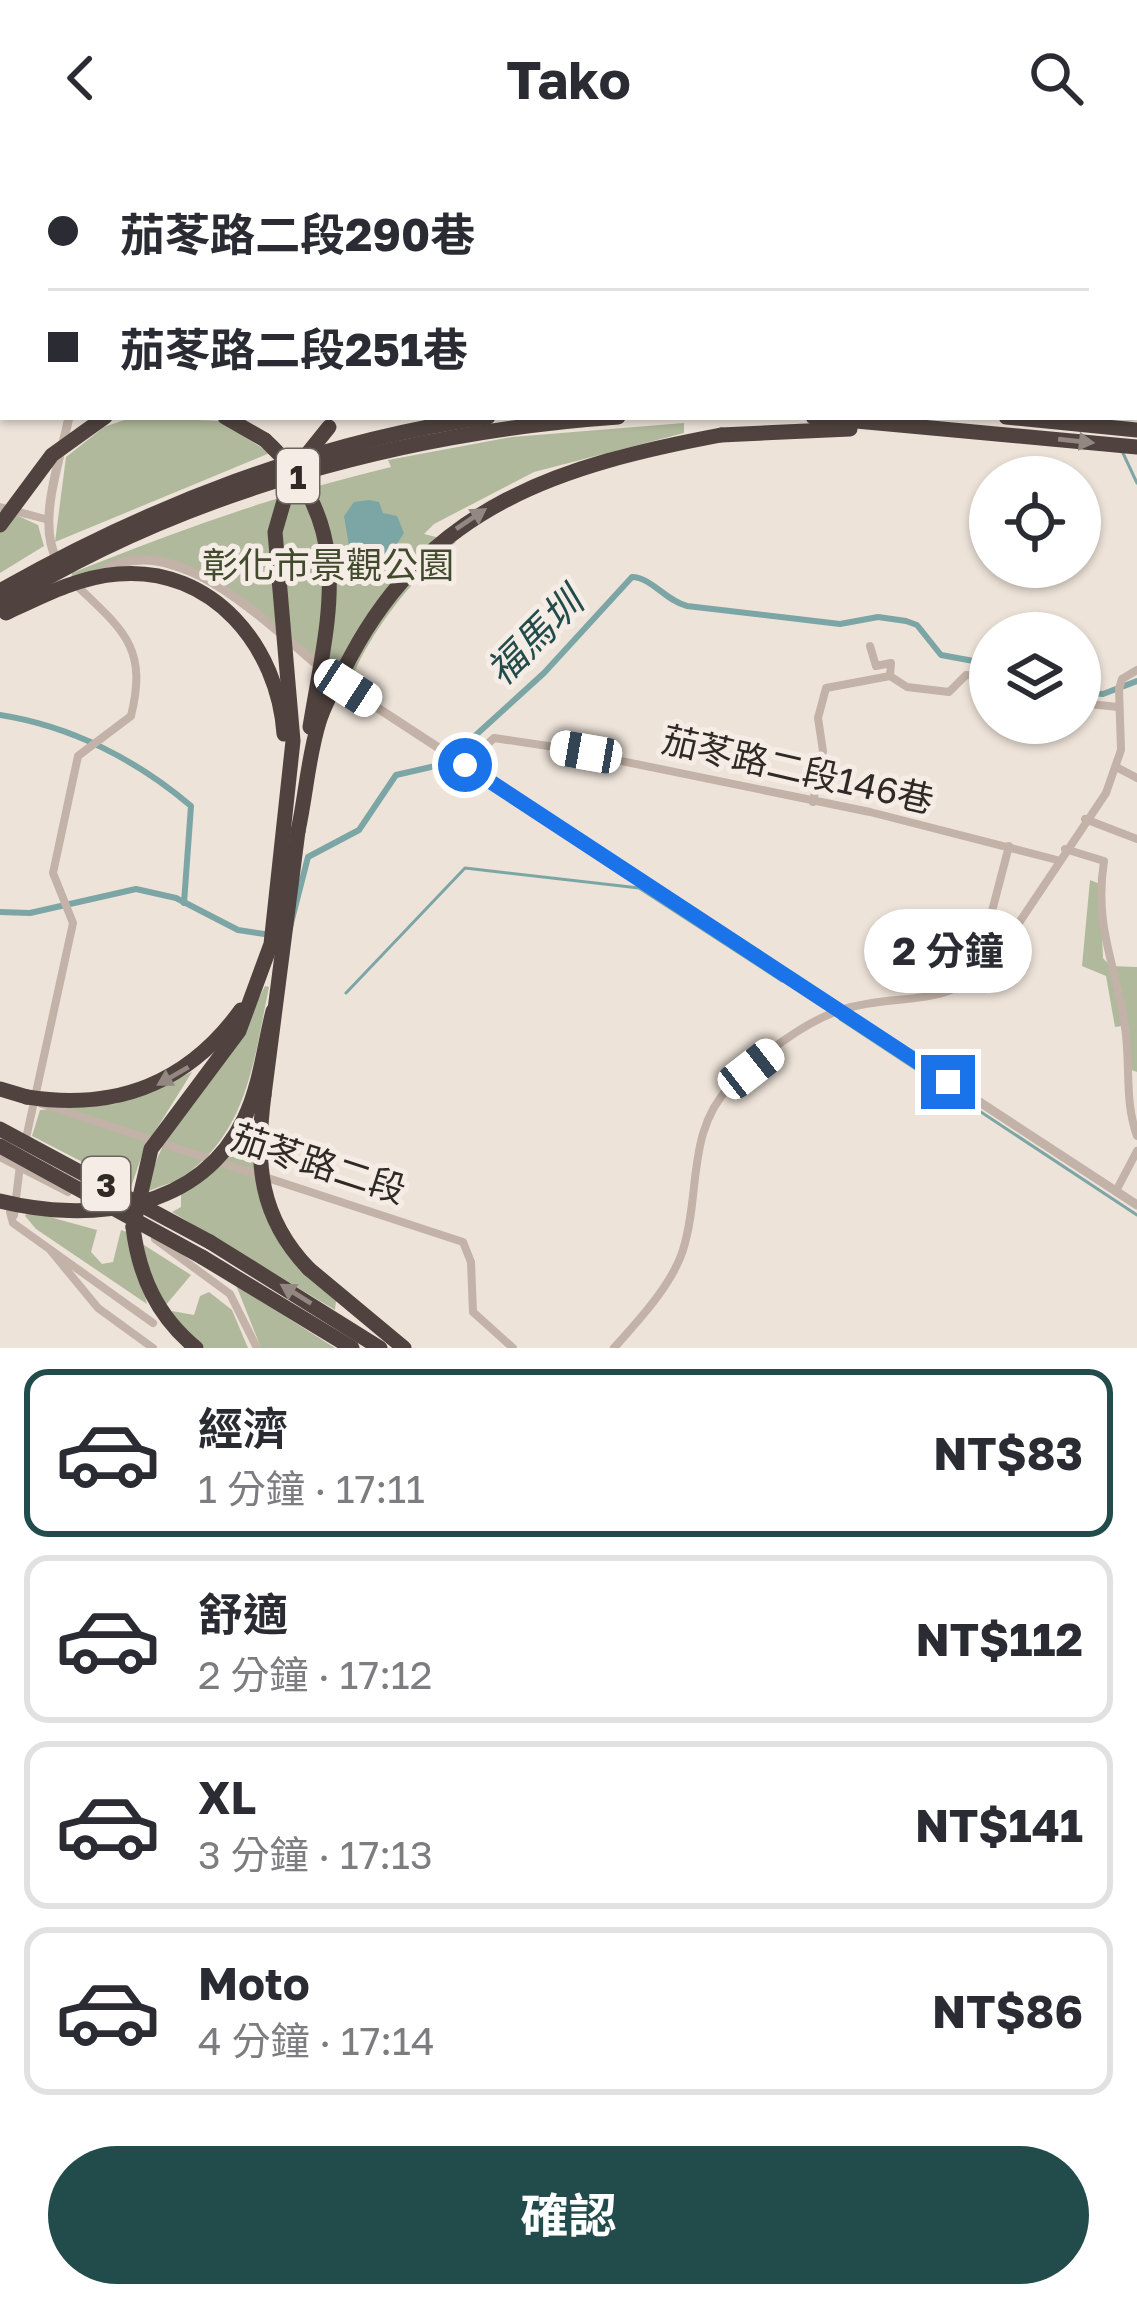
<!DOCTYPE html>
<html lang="zh-TW">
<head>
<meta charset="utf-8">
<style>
  :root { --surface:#fff; --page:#f7f7f7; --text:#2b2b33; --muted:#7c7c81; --line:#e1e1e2; --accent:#224b4c }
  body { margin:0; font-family:"Golos Text","Noto Sans TC",sans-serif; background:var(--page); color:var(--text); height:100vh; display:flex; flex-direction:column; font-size:45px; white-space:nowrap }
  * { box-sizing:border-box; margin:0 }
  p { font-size:39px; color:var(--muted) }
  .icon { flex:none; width:66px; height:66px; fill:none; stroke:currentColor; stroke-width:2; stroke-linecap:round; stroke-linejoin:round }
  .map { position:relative; height:1192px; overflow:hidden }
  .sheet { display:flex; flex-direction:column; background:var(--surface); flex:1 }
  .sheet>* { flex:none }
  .banner { position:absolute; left:0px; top:0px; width:1137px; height:264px; box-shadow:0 3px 9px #0004; display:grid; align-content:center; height:264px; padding:0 48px; background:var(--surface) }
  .tools { position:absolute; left:969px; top:300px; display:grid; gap:24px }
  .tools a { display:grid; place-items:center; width:132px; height:132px; border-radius:50%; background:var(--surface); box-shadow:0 3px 9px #0004; font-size:60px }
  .end { position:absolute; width:54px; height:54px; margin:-27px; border:15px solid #1a73e8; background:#fff; box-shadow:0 0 0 6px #fff }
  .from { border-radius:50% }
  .bubble { position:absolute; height:84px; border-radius:42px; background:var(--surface); box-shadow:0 3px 9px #0004; font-size:39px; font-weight:700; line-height:84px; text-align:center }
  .car { position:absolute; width:36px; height:72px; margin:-36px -18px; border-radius:15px; box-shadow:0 0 9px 3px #0007; background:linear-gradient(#fff 24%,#345 0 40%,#fff 0 76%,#345 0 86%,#fff 0) }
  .banner b { display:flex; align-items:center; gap:42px; height:114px; font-size:45px }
  .banner b+b { border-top:3px solid var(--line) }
  .banner i { width:30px; height:30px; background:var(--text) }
  ul { padding:21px 0 0; list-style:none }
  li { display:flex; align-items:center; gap:36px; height:168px; margin:0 24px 18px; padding:0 24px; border:6px solid var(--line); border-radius:24px }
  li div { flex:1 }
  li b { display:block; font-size:45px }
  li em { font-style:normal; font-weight:700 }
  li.current { border-color:var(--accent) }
  li>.icon { width:108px; height:108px; stroke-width:1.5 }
  .action { display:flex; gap:24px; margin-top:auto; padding:24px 48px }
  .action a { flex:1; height:138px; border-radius:72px; background:var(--accent); color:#fff; font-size:48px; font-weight:700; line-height:138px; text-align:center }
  header { display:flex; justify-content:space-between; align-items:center; height:156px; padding:0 48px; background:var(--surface); font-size:54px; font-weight:700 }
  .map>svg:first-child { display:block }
  .green { fill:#b1b99c }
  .water { fill:#7ca6a5 }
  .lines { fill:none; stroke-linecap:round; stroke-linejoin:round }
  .stream { stroke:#7ca6a5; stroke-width:3 }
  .canal { stroke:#7ca6a5; stroke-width:6 }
  .minor { stroke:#c3b2a7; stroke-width:8 }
  .tertiary { stroke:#c3b2a7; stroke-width:9 }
  .primary { stroke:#716059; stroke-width:12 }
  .motorway { stroke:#50433f; stroke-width:15 }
  .motorway-bridge { stroke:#50433f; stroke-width:15 }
  .oneway { fill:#928781 }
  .route { stroke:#1a73e8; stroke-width:15 }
  .labels { text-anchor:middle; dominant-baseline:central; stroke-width:10; stroke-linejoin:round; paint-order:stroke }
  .shield { fill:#f5ede5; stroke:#6c645f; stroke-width:3 }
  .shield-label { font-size:33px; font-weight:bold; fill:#312926 }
  .park-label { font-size:36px; fill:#424b2e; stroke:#f5ede5 }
  .street-label { font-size:36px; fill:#312926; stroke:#f5ede5 }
  .water-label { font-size:39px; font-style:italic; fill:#224b4c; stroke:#f5ede5 }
</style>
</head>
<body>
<header><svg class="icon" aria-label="back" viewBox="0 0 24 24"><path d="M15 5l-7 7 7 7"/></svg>Tako<svg class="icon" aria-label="search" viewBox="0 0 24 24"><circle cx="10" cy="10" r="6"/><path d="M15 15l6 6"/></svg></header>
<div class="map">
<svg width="1137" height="1192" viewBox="0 0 1137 1192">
  <rect width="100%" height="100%" fill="#ede3d9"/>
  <!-- green -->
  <g class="green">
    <polygon points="133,261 220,265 270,297 55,386 66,301 104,271"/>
    <path d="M684,267v10l-150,39 -100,52 -10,10 32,8c-43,35 -90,94 -108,146l-118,-99 -86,-29 -73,19 1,-6c105,-42 209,-80 319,-106l-3,-7 124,-23z"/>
    <polygon points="14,358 38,369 44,390 0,417 0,377"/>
    <polygon points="1090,724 1100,728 1103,802 1110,810 1137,811 1137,916 1129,913 1122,870 1115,871 1106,820 1082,810"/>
    <path d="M265,830l4,1c-15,72 -21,147 -88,191 -10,6 -22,8 -34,14 15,-76 85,-135 118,-206z"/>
    <polygon points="192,916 144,993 131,1031 32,980 40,954 115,948"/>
    <path d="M248,964l6,4c-6,85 21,124 82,177l-1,9 -163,-98 9,-5v-15z"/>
    <polygon points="28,1055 97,1074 91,1096 102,1108 113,1106 121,1074 127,1076 147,1148 36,1073 25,1060"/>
    <polygon points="144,1089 191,1119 165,1150 144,1104"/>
    <polygon points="236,1129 335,1192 261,1192"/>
    <polygon points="209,1136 232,1154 248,1192 204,1192 172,1161 172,1155 194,1159 200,1140"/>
  </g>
  <!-- water -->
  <polygon class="water" points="369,344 379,346 383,357 397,360 404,377 391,397 361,402 350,396 344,360 354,346"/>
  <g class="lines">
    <!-- stream -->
    <g class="stream">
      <polyline points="957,0 960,3"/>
      <polyline points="1122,295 1137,327"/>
      <polyline points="346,837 465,712 639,732 782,825"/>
      <polyline points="840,863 1137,1059"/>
    </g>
    <!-- canal -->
    <g class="canal">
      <polyline points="1080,536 1103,538 1137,525"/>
      <path d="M0,559c71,11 137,45 191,91l-7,97"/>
      <polyline points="0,756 30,757 136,733 176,742 238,774 271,779"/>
      <path d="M289,775l19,-74 51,-27 37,-55 48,-11 100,-91 88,-96c19,0 34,24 55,29l153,18 38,-7 28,4 11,4 24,30 49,9"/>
    </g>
    <!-- minor -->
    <g class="minor">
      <polyline points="165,3 166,0"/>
      <polyline points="263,3 263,0"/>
      <polyline points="306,3 306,0"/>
      <polyline points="399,3 399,0"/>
      <polyline points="571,3 571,0"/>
      <polyline points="659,3 659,0"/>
      <polyline points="795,3 795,0"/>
      <polyline points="946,3 946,0"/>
      <polyline points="1134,16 1137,16"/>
      <polyline points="0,217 3,219"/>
      <polyline points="0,351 49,364"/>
      <polyline points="870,490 876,510 891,507 890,520 907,531 949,536 966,519 990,520"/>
      <polyline points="1080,547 1118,551"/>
      <polyline points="465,609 494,582 548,590 870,656 1057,704"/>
      <polyline points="1118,612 1137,622"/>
      <polyline points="813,646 823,595 818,562 826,532 890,520"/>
      <polyline points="1085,663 1137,683"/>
      <path d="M1065,693l39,12c-11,70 15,109 22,174 4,36 -1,67 11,101"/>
      <polyline points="986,778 1009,690"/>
      <polyline points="42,948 463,1086 471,1106 473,1156 513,1192"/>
      <path d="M25,987l48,-220 -20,-50 25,-117 53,-40c17,-69 -8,-86 -55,-131"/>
      <polyline points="0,1001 68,1036"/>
      <polyline points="1116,1035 1137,995"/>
      <polyline points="10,1056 13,1067 153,1167"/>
      <polyline points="14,1059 21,1001"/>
      <polyline points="155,1083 230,1138 257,1192"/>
      <polyline points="51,1095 98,1152 153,1192"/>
      <path d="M614,1192c24,-27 58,-63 69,-98 18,-57 3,-118 47,-164 27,-28 76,-66 114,-77 58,-17 96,1 146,-43l116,-173 15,-43 -2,-61 3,-10 15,-9"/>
    </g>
    <!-- tertiary -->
    <g class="tertiary">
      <polyline points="867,0 867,3"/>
      <polyline points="880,0 881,3"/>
      <path d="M57,404c-21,-38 4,-102 12,-143"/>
      <path d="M99,418c78,-56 184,68 242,110l796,521"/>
    </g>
    <!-- primary -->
    <g class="primary">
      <polyline points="1134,99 1137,99"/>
      <polyline points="0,103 3,104"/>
      <polyline points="1134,111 1137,111"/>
      <polyline points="0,113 3,114"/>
    </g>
    <!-- motorway -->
    <g class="motorway">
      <polyline points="225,261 265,284"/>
      <polyline points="813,261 1137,291"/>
      <polyline points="1006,261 1137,274"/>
      <polyline points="721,279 850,273"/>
      <polyline points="0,933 27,941"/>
      <polyline points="264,939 298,675"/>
      <path d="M133,1071c6,49 24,89 63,121"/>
      <polyline points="210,1086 380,1192"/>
      <polyline points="202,1101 352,1192"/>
      <polyline points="309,1113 404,1192"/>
    </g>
    <!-- motorway-bridge -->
    <g class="motorway-bridge">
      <path d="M265,284c93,86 63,176 45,287"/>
      <polyline points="0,369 52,299 105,261"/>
      <path d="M0,435c149,-85 317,-150 488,-174"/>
      <path d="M0,450c181,-114 406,-174 618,-189"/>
      <path d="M6,457c36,-17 72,-36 112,-39 95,-8 160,73 166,160"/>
      <path d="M298,675c8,-36 10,-74 21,-109 7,-23 21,-45 32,-66 81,-152 211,-191 370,-221"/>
      <path d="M264,939c-9,68 -5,122 45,174"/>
      <path d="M27,941c90,14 161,-14 214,-87"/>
      <polyline points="0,973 210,1086"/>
      <polyline points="0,990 202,1101"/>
      <path d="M0,1045c89,22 199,11 244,-82 16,-33 20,-72 29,-108"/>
      <polyline points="133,1071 151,993 239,875 271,788 293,585 275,376 292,317 329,271"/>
    </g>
  </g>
  <!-- one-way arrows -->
  <defs><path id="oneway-solid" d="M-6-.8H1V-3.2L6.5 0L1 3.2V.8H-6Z" transform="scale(3)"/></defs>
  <g class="oneway">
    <use href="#oneway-solid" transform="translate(1076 285) rotate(6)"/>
    <use href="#oneway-solid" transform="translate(471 363) rotate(-34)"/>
    <use href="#oneway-solid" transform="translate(173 920) rotate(150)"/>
    <use href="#oneway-solid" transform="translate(296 1138) rotate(-148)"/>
  </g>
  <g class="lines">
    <!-- route -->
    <polyline class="route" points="465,609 948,926"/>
  </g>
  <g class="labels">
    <!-- shield labels -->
    <g class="shield">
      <rect x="277" y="293" width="42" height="54" rx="9"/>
      <rect x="82" y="1001" width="48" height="54" rx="9"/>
    </g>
    <g class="shield-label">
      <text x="298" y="320">1</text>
      <text x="106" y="1028">3</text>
    </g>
    <!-- park labels -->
    <g class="park-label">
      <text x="328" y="408">彰化市景觀公園</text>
    </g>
    <!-- street labels -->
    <g class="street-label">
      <text transform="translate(798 613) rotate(13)">茄苳路二段146巷</text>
      <text transform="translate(319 1007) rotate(18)">茄苳路二段</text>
    </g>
    <!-- water labels -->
    <g class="water-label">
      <text transform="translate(534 480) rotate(-45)">福馬圳</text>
    </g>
  </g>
</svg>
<div class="tools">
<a><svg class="icon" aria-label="locate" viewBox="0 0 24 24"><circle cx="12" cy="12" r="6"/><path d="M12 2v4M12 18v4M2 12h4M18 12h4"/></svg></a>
<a><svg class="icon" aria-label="layers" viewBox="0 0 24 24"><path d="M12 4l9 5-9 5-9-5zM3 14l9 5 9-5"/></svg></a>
</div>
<i class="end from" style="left:465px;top:609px"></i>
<i class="end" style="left:948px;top:926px"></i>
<div class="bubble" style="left:864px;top:753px;width:168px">2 分鐘</div>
<i class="car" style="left:348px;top:532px;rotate:123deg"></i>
<i class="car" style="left:586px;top:596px;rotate:280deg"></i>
<i class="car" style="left:751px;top:913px;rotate:52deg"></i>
<div class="banner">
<b><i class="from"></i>茄苳路二段290巷</b>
<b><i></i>茄苳路二段251巷</b>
</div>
</div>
<section class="sheet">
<ul>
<li class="current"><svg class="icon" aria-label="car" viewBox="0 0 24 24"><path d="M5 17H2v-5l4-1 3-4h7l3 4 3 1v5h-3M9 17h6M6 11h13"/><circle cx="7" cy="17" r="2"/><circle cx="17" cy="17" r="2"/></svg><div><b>經濟</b><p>1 分鐘 · 17:11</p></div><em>NT$83</em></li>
<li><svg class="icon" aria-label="car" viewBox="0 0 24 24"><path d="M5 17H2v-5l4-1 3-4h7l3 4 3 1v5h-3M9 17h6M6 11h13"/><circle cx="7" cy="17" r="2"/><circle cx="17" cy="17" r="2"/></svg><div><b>舒適</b><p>2 分鐘 · 17:12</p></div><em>NT$112</em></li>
<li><svg class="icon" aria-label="car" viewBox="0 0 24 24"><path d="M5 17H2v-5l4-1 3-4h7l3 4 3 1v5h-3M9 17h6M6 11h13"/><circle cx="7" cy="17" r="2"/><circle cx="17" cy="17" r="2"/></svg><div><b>XL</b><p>3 分鐘 · 17:13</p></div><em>NT$141</em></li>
<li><svg class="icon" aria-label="car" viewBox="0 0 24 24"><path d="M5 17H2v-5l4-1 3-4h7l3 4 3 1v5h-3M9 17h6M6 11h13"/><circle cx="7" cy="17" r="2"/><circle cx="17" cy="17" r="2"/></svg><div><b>Moto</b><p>4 分鐘 · 17:14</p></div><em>NT$86</em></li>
</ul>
<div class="action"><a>確認</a></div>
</section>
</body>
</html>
